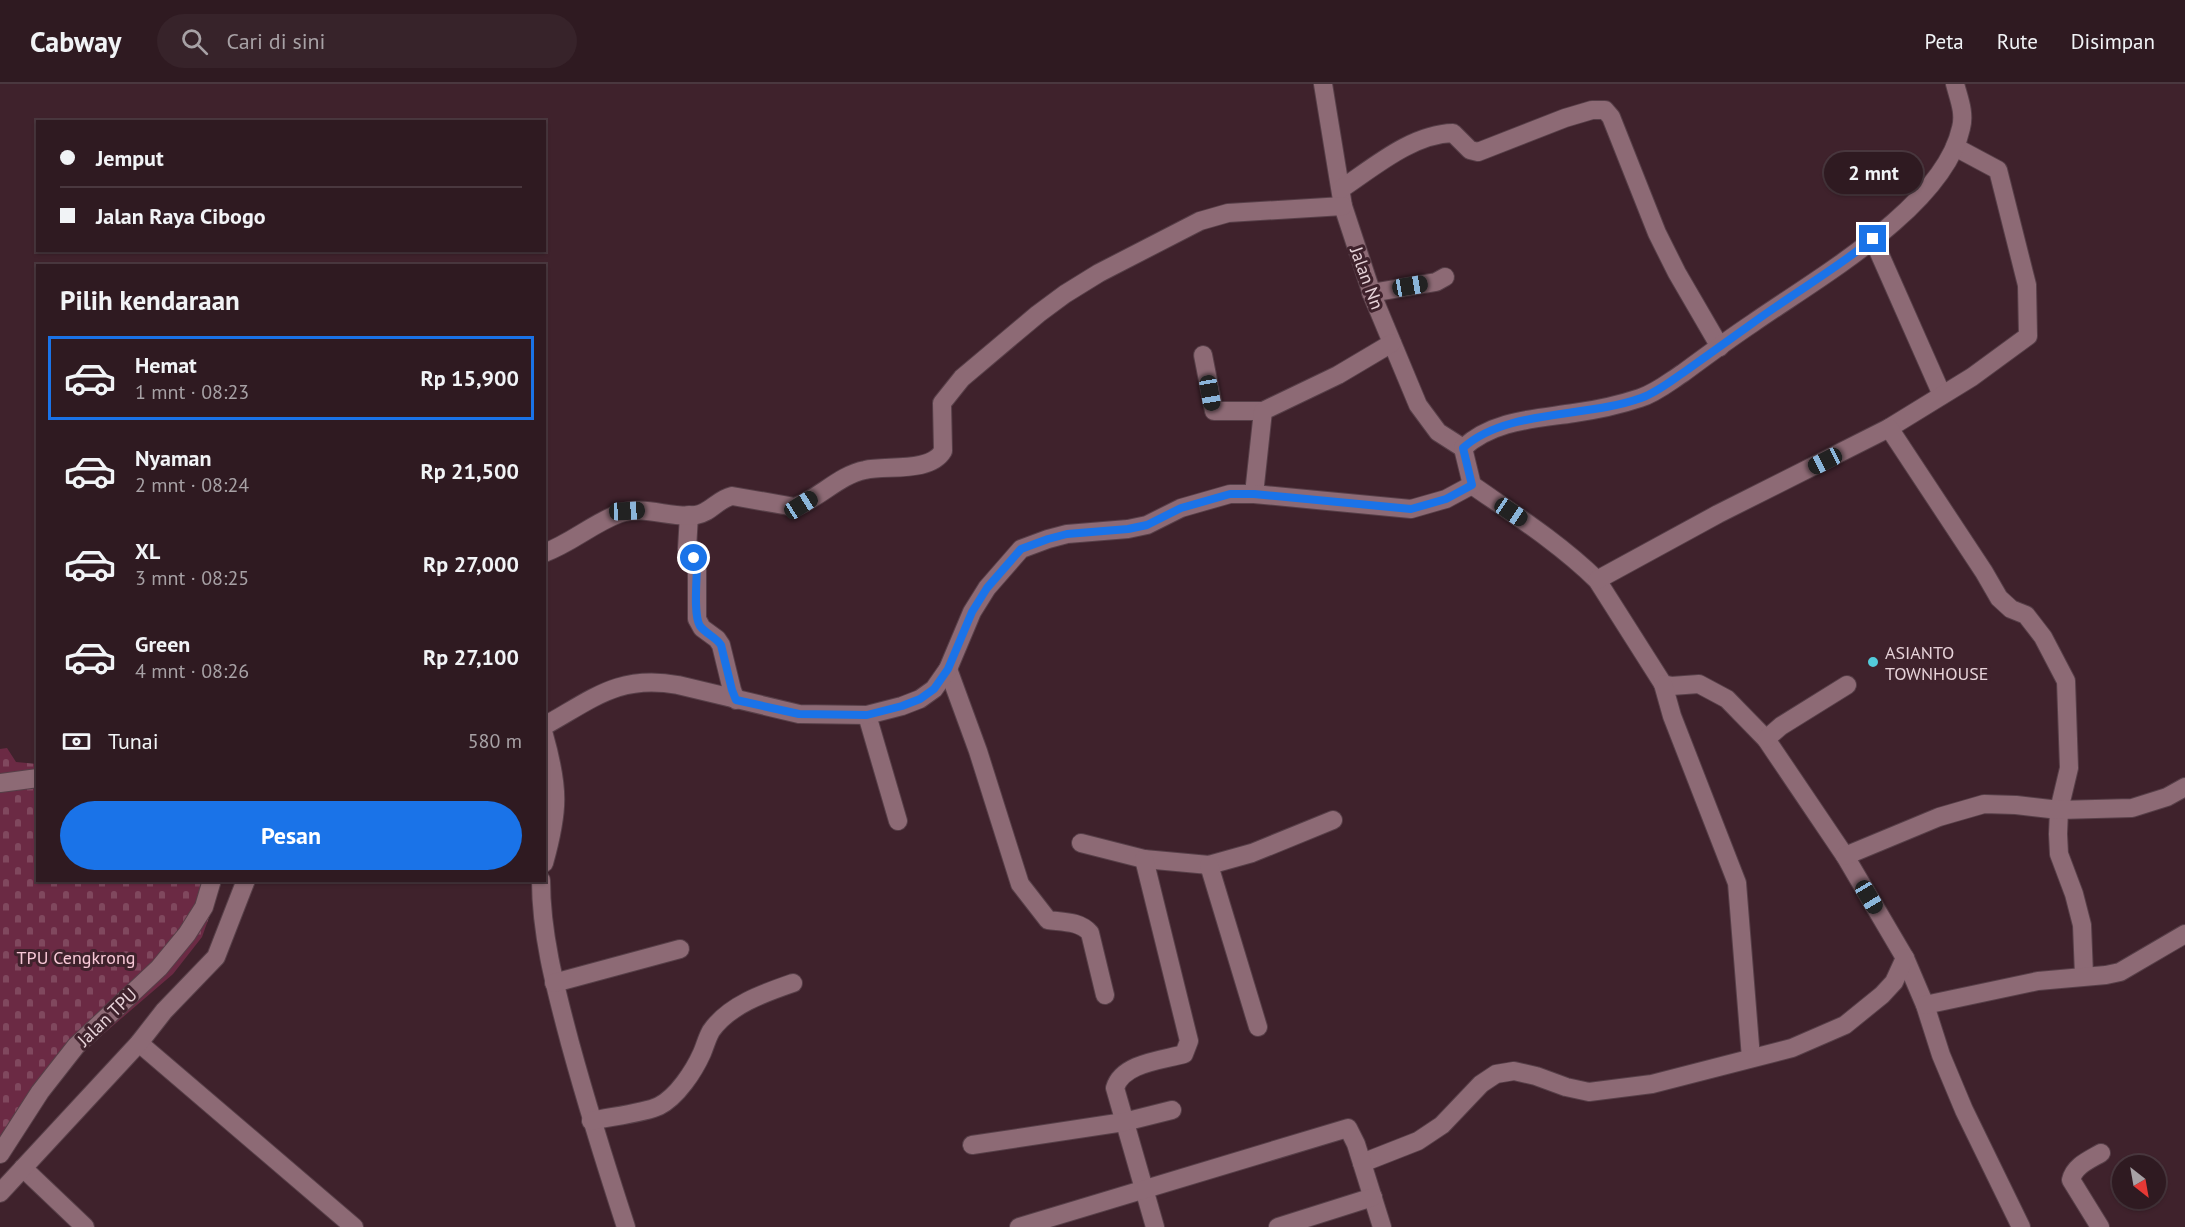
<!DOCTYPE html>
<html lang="id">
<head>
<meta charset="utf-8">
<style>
  :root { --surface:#2f1a21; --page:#37232a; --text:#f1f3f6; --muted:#a7a1a5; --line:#4a383f; --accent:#1a73e8 }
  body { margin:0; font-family:"PT Sans",sans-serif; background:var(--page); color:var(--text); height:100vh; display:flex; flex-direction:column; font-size:22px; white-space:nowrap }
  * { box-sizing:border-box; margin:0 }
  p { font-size:20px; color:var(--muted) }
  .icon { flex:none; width:33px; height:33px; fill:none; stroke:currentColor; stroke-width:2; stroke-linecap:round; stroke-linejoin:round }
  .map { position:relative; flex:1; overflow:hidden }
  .sheet { position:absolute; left:36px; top:180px; width:510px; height:618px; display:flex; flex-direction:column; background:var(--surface); border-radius:0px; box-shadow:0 2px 4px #0004,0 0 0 2px var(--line) }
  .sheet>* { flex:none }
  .banner { position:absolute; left:36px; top:36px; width:510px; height:132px; border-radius:0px; box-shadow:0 2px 4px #0004,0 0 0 2px var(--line); display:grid; align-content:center; height:132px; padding:0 24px; background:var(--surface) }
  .needle { width:39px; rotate:149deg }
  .controls { position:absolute; left:2112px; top:1071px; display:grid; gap:12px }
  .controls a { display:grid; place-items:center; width:54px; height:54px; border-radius:50%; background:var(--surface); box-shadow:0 2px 4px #0004,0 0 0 2px var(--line); font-size:30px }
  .end { position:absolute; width:27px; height:27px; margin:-14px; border:8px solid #1a73e8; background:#fff; box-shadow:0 0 0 3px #fff }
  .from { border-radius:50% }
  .bubble { position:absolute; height:42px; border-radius:21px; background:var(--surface); box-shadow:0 2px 4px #0004,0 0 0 2px var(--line); font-size:20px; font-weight:700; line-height:42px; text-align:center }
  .car { position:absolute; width:18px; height:36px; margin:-18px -9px; border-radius:8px; box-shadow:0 0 4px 2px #0007; background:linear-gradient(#222 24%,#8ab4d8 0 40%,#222 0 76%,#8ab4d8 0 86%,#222 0) }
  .banner b { display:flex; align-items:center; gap:21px; height:57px; font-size:22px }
  .banner b+b { border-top:2px solid var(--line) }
  .banner i { width:15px; height:15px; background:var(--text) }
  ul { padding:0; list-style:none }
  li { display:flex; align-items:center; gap:18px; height:84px; margin:0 12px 9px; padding:0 12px; border:3px solid transparent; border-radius:0px }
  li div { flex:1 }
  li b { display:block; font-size:22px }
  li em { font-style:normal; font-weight:700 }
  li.on { border-color:var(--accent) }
  li>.icon { width:54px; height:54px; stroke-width:1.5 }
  h2 { padding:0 24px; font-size:27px; line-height:72px }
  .pay { display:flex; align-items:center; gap:15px; height:66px; padding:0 24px; font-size:22px }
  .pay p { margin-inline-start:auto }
  .button { display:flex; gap:12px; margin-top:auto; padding:12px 24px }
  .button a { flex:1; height:69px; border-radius:36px; background:var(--accent); color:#fff; font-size:24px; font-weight:700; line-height:69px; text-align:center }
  header { display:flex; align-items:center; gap:36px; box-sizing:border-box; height:84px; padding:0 30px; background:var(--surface); border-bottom:2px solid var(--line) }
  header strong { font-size:28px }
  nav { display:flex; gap:33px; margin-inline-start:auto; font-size:21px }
  .search { width:420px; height:54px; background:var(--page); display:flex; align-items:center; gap:15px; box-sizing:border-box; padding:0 21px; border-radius:33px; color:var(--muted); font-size:22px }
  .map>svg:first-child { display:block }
  .cemetery { fill:url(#cemetery-stones) }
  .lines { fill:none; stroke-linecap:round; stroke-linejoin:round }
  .minor-casing { stroke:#573f48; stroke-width:20 }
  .minor { stroke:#8d6a75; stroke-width:18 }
  .route { stroke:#1a73e8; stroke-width:8 }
  .poi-dot { fill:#53cbdb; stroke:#3f222c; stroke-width:2 }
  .labels { text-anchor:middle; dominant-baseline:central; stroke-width:6; stroke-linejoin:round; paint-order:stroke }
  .street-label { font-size:18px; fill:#e7d3d9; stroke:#3f222c }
  .poi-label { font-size:18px; fill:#e7d3d9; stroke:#3f222c; text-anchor:start }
  .park-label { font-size:18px; fill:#f8c8d7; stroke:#3f222c }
</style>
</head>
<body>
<header>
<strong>Cabway</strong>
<div class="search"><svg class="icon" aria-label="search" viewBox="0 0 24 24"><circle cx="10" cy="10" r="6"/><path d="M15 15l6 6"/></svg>Cari di sini</div>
<nav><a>Peta</a><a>Rute</a><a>Disimpan</a></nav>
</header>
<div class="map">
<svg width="2185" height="1143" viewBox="0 0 2185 1143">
  <defs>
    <pattern id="cemetery-stones" width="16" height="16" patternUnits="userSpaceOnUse" patternTransform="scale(1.5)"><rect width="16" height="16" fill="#6b2a44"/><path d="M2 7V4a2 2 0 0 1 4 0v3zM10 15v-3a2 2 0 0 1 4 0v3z" fill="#80485e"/></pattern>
  </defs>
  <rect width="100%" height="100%" fill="#3f222c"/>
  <!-- cemetery -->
  <polygon class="cemetery" points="7,664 16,678 37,680 38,796 222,797 202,853 173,890 80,970 0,1075 0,665"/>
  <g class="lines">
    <!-- minor casing -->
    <g class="minor-casing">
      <g id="minor">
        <polyline points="1323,0 1343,122 1373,213 1418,321 1438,348 1463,364"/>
        <path d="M1341,105c33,-22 71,-55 112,-56l17,17 8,2 87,-34 27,-8h13l6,7 46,116 20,40 43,74"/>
        <polyline points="1873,155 1942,311"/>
        <polyline points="1371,209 1436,198 1445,193"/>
        <polyline points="1203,271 1214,327 1263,327"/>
        <polyline points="1889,344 1972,293 2028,252 2027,201 1998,86 1955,63"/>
        <path d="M1463,364l9,37c43,30 87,58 125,95l66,104 8,2 28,-2 28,15 39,40 79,117 60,102 20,47 16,50 23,55 57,117"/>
        <path d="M1463,364c30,-28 72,-29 111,-35 22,-3 45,-8 66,-15 16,-5 29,-16 43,-25 23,-17 46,-34 70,-50 63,-44 191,-116 208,-195 4,-15 -2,-29 -6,-44"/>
        <polyline points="1254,410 1263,327 1338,291 1392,259"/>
        <polyline points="689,431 687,465 697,480 697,535 702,544 717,555 721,561 732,606 736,616"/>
        <path d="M544,469c27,-10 48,-29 74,-39 26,-10 52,5 78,1 14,-2 22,-16 36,-19l63,11c25,-9 44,-32 70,-37 22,-5 65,3 78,-19l-1,-48 20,-25 76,-64 27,-20 34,-21 101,-52 28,-8 115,-7"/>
        <polyline points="1597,496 1718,430 1889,344 1984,488 1999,514 2011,525 2026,531 2043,553 2066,597 2069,684 2059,726 2058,750 2059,770 2074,810 2082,841 2084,891"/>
        <path d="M948,585l30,82 42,133 28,36c15,2 32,1 42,13l15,62"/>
        <polyline points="1663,600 1672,632 1737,799 1751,974"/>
        <polyline points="867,631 898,737"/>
        <path d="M544,642c49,-27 75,-52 134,-41l121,29 68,1 35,-9 18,-7 14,-10 14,-20 24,-57 15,-24 34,-39 27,-10 19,-5 61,-5 19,-4 34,-17 49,-14h24l157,15 35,-10 26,-14"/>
        <path d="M544,651c15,53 15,75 0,128"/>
        <polyline points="1766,655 1781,642 1847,601"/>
        <polyline points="0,699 38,694"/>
        <polyline points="1081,759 1144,775 1209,781 1252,769 1333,736"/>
        <polyline points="1845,772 1939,733 1984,720 2016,721 2059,726 2132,724 2167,713 2185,703"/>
        <path d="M1144,775l45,182 -5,13c-21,6 -62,9 -69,34l40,139"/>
        <polyline points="1209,781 1258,943"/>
        <path d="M541,796c0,56 15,110 29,163 17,62 36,123 56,184"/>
        <polyline points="554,899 680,865"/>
        <polyline points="1925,921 2038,897 2106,891 2120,888 2185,850"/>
        <polyline points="139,959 354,1143"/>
        <path d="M591,1037c17,-4 54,-8 68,-15 18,-9 35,-35 43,-53 3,-7 5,-15 9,-22 18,-26 53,-38 82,-48"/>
        <polyline points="972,1061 1124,1038 1172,1026"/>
        <polyline points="0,1070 40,1008 76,962 159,884 187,850 204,823 212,796"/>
        <polyline points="1362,1079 1418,1057 1442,1041 1481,1000 1496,990 1514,987 1536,992 1566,1003 1589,1008 1652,1000 1792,964 1845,941 1882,911 1894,898 1905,874"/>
        <polyline points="23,1084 85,1143"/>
        <polyline points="0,1109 139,959 164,927 216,873 246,796"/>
        <polyline points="1019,1143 1348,1044 1356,1060 1382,1143"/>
        <polyline points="1278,1143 1373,1113"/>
        <path d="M2100,1143l-29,-47c3,-14 18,-20 30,-27"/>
      </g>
    </g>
    <!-- minor -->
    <use href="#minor" class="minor"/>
  </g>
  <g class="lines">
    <!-- route -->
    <path class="route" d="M694,474l3,6c0,14 -4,51 3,62 6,8 16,11 21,19l11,45 4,10 63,14 68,1 35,-9 18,-7 14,-10 14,-20 24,-57 15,-24 34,-39 27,-10 19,-5 61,-5 19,-4 34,-17 49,-14h24l157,15 35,-10 26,-14 -9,-37c43,-39 123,-30 178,-50 17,-6 31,-18 46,-28 21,-15 42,-30 63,-45 41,-30 84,-55 123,-86"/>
  </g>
  <!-- markers -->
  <circle class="poi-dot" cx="1873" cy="578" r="6"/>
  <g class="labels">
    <!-- street labels -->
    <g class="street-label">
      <text transform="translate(1367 194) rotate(70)">Jalan Nn</text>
      <text transform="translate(107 933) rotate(-44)">Jalan TPU</text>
    </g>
    <!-- poi labels -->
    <g class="poi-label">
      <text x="1885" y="568">ASIANTO<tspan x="1885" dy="21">TOWNHOUSE</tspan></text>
    </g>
    <!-- park labels -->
    <g class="park-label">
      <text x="76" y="873">TPU Cengkrong</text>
    </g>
  </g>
</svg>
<div class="controls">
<a><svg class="needle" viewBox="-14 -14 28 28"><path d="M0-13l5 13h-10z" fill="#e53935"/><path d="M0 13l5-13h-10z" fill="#a7a1a5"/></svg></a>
</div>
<i class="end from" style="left:694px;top:474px"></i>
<i class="end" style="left:1873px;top:155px"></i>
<div class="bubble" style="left:1824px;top:68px;width:99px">2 mnt</div>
<i class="car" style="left:1410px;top:202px;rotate:80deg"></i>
<i class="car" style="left:1210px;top:309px;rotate:170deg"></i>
<i class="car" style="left:1825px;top:377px;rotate:243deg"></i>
<i class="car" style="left:801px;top:421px;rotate:58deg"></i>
<i class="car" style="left:627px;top:427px;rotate:87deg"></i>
<i class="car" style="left:1511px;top:428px;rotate:124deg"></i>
<i class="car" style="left:1869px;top:813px;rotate:149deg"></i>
<div class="banner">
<b><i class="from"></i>Jemput</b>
<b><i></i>Jalan Raya Cibogo</b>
</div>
<section class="sheet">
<h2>Pilih kendaraan</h2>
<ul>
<li class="on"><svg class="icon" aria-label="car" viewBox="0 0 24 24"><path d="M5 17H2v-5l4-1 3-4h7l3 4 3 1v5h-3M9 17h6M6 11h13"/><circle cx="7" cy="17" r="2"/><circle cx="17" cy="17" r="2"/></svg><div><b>Hemat</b><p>1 mnt · 08:23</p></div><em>Rp 15,900</em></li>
<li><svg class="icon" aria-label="car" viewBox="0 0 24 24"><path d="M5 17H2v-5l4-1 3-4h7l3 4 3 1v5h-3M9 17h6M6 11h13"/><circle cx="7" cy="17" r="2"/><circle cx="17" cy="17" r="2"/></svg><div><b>Nyaman</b><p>2 mnt · 08:24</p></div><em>Rp 21,500</em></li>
<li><svg class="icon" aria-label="car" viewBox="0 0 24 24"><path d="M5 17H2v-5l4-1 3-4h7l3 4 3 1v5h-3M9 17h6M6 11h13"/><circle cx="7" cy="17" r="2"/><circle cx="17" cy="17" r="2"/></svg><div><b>XL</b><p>3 mnt · 08:25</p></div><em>Rp 27,000</em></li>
<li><svg class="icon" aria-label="car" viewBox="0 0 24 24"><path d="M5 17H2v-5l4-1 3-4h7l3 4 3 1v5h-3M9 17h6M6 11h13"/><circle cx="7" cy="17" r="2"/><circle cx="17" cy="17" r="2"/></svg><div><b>Green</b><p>4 mnt · 08:26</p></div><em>Rp 27,100</em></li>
</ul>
<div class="pay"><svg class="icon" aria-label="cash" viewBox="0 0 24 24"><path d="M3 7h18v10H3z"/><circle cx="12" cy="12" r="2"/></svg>Tunai<p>580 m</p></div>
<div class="button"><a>Pesan</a></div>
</section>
</div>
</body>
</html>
